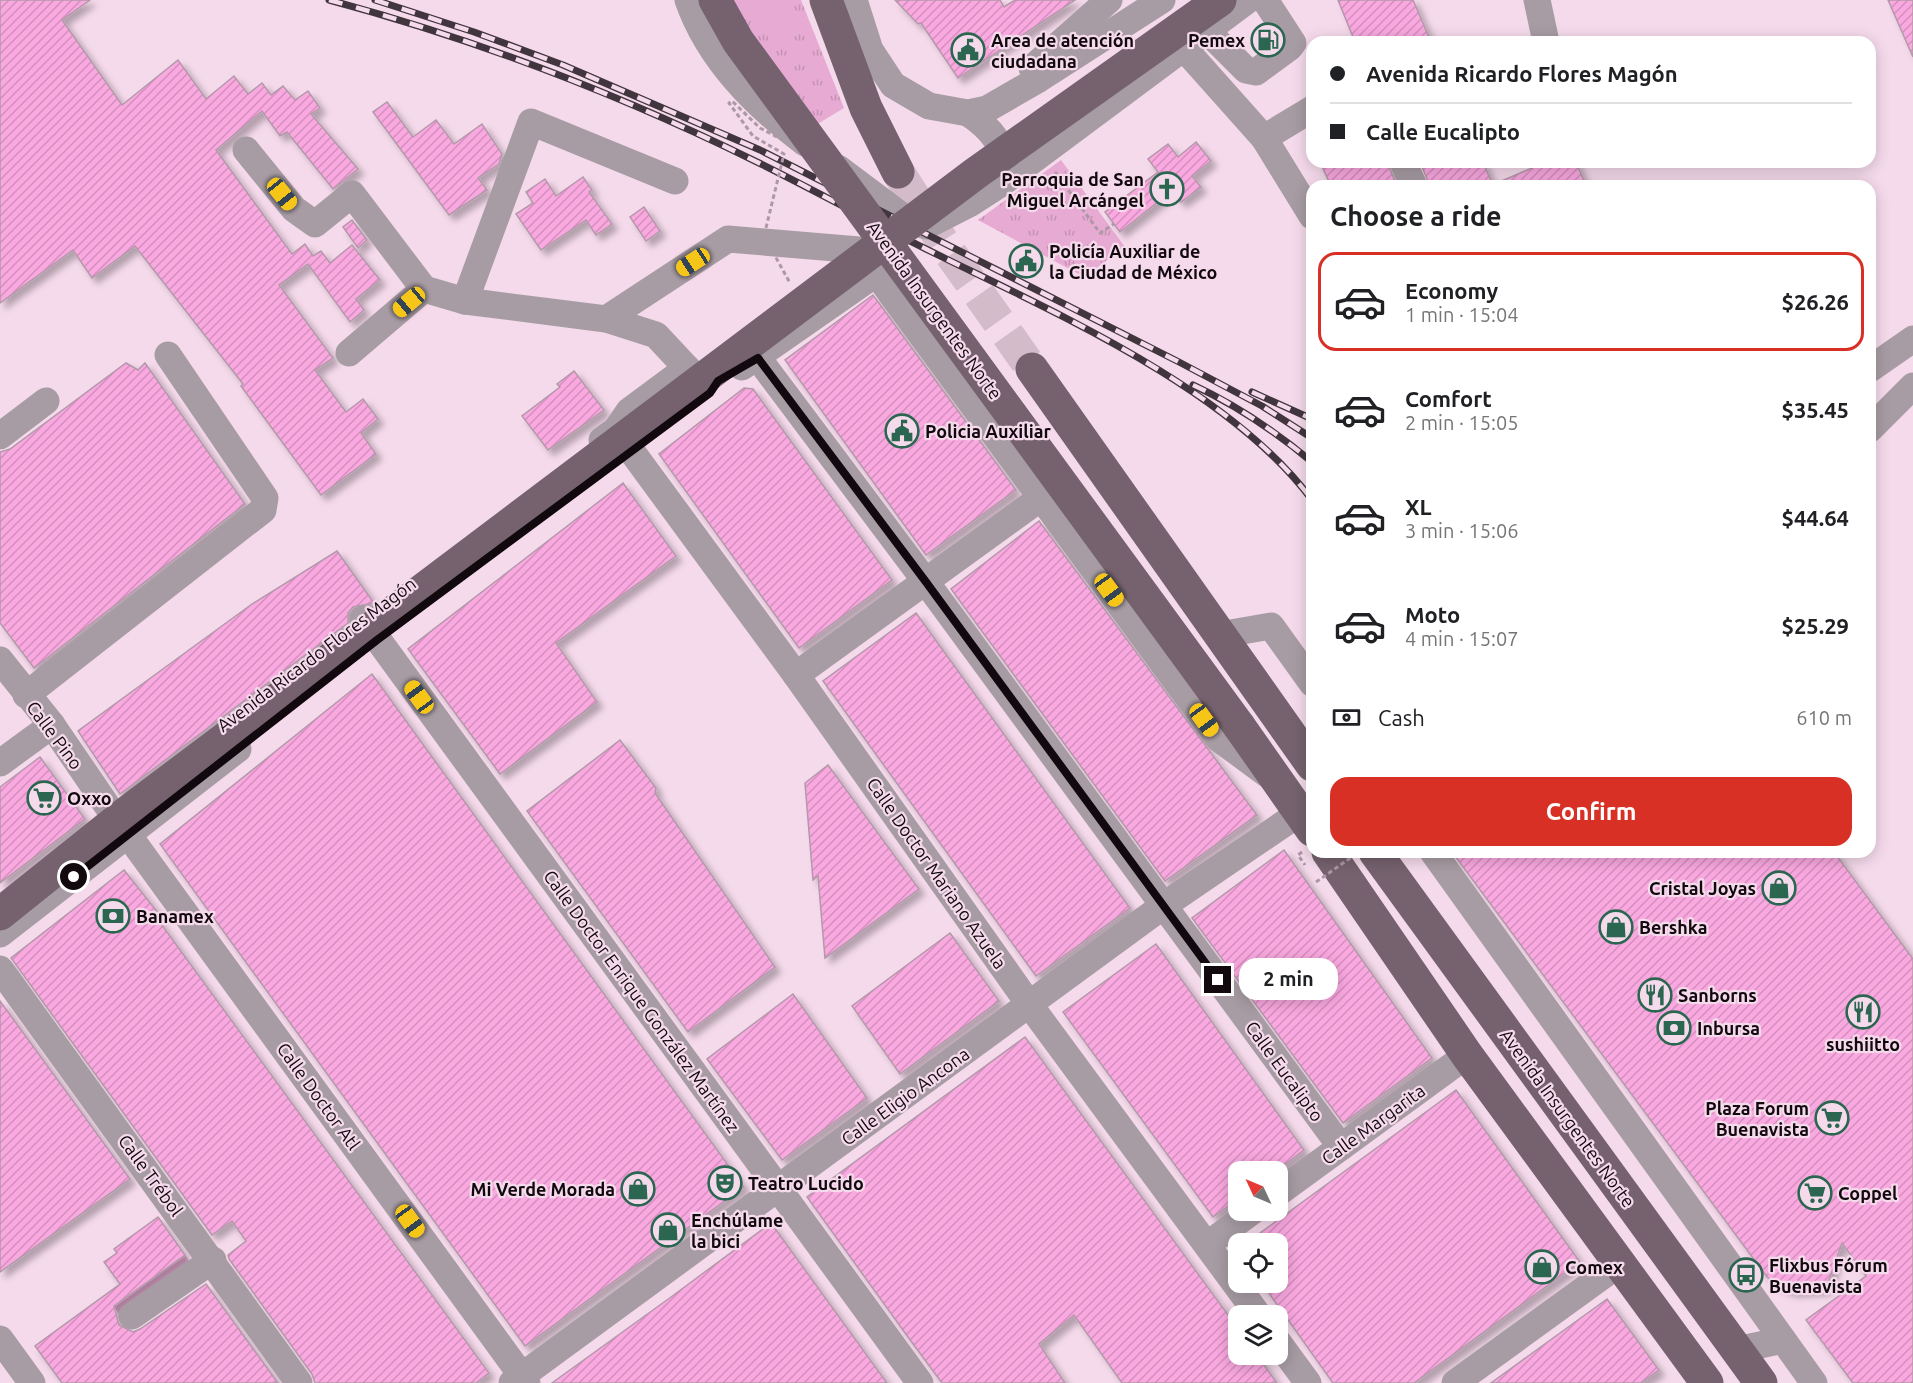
<!DOCTYPE html>
<html lang="en">
<head>
<meta charset="utf-8">
<style>
  :root { --surface:#fff; --page:#f2f2f2; --text:#202124; --muted:#757577; --line:#e0e0e0; --accent:#d93025 }
  body { margin:0; font-family:Ubuntu,sans-serif; background:var(--page); color:var(--text); height:100vh; display:flex; flex-direction:column; font-size:22px; white-space:nowrap }
  * { box-sizing:border-box; margin:0 }
  p { font-size:20px; color:var(--muted) }
  .icon { flex:none; width:33px; height:33px; fill:none; stroke:currentColor; stroke-width:2; stroke-linecap:round; stroke-linejoin:round }
  .map { position:relative; flex:1; overflow:hidden }
  .drawer { position:absolute; left:1306px; top:180px; width:570px; height:678px; display:flex; flex-direction:column; background:var(--surface); border-radius:18px; box-shadow:0 3px 15px #0003 }
  .drawer>* { flex:none }
  .hud { position:absolute; left:1306px; top:36px; width:570px; height:132px; border-radius:18px; box-shadow:0 3px 15px #0003; display:grid; align-content:center; height:132px; padding:0 24px; background:var(--surface) }
  .needle { width:39px; rotate:314deg }
  .controls { position:absolute; left:1228px; top:1161px; display:grid; gap:12px }
  .controls a { display:grid; place-items:center; width:60px; height:60px; border-radius:12px; background:var(--surface); box-shadow:0 3px 15px #0003; font-size:30px }
  .end { position:absolute; width:27px; height:27px; margin:-14px; border:8px solid #11090e; background:#fff; box-shadow:0 0 0 3px #fff }
  .from { border-radius:50% }
  .bubble { position:absolute; height:42px; border-radius:18px; background:var(--surface); box-shadow:0 3px 15px #0003; font-size:20px; font-weight:700; line-height:42px; text-align:center }
  .car { position:absolute; width:18px; height:36px; margin:-18px -9px; border-radius:8px; box-shadow:0 0 4px 2px #0007; background:linear-gradient(#f5c518 24%,#345 0 40%,#f5c518 0 76%,#345 0 86%,#f5c518 0) }
  .hud b { display:flex; align-items:center; gap:21px; height:57px; font-size:22px }
  .hud b+b { border-top:2px solid var(--line) }
  .hud i { width:15px; height:15px; background:var(--text) }
  ul { padding:0; list-style:none }
  li { display:flex; align-items:center; gap:18px; height:99px; margin:0 12px 9px; padding:0 12px; border:3px solid transparent; border-radius:18px }
  li div { flex:1 }
  li b { display:block; font-size:22px }
  li em { font-style:normal; font-weight:700 }
  li.on { border-color:var(--accent) }
  li>.icon { width:54px; height:54px; stroke-width:1.5 }
  h2 { padding:0 24px; font-size:27px; line-height:72px }
  .pay { display:flex; align-items:center; gap:15px; height:66px; padding:0 24px; font-size:22px }
  .pay p { margin-inline-start:auto }
  .action { display:flex; gap:12px; margin-top:auto; padding:12px 24px }
  .action a { flex:1; height:69px; border-radius:18px; background:var(--accent); color:#fff; font-size:24px; font-weight:700; line-height:69px; text-align:center }
  .map>svg:first-child { display:block }
  .grass { fill:url(#grass-tufts) }
  .pitch { fill:#e7abd3 }
  .building { fill:url(#building-hatch); stroke:#b299a9; stroke-width:1.5; filter:url(#shadow) }
  .lines { fill:none; stroke-linecap:round; stroke-linejoin:round }
  .major-tunnel { stroke:#d3bbca; stroke-width:33; stroke-dasharray:33 16; stroke-linecap:butt }
  .path { stroke:#ad98a5; stroke-width:3; stroke-dasharray:4.5 3; stroke-linecap:butt }
  .minor { stroke:#a79ca3; stroke-width:27 }
  .major { stroke:#75626e; stroke-width:33 }
  .rail-casing { stroke:#42363e; stroke-width:7 }
  .rail { stroke:#f5daeb; stroke-width:4.5; stroke-dasharray:14; stroke-linecap:butt }
  .path-bridge { stroke:#ad98a5; stroke-width:3; stroke-dasharray:4.5 3; stroke-linecap:butt }
  .major-bridge { stroke:#75626e; stroke-width:33 }
  .route { stroke:#11090e; stroke-width:8 }
  .labels { text-anchor:middle; dominant-baseline:central; stroke-width:4.5; stroke-linejoin:round; paint-order:stroke }
  .poi-label { font-size:18px; font-weight:bold; fill:#11090e; stroke:#f5daeb; text-anchor:start }
  .street-label { font-size:18px; fill:#11090e; stroke:#f5daeb }
</style>
</head>
<body>
<div class="map">
<svg width="1913" height="1383" viewBox="0 0 1913 1383">
  <defs>
    <pattern id="grass-tufts" width="24" height="20" patternUnits="userSpaceOnUse" patternTransform="scale(1.5)"><rect width="24" height="20" fill="#e7abd3"/><path d="M3 7l-1-3M5 7V3M7 7l1-3M15 17l-1-3M17 17v-4M19 17l1-3" fill="none" stroke="#c592b4"/></pattern>
    <pattern id="building-hatch" width="6" height="6" patternUnits="userSpaceOnUse" patternTransform="scale(1.5)"><rect width="6" height="6" fill="#faa8e0"/><path d="M-1 1l2-2M0 6l6-6M5 7l2-2" fill="none" stroke="#d58fbf"/></pattern>
    <filter id="shadow"><feDropShadow dx="5.5" dy="5.5" stdDeviation="3" flood-color="#0004"/></filter>
  </defs>
  <rect width="100%" height="100%" fill="#f5daeb"/>
  <!-- grass -->
  <g class="grass">
    <polygon points="705,0 801,0 844,108 811,128"/>
    <polygon points="1061,160 1125,247 1084,277 978,220"/>
    <polygon points="185,1255 200,1276 130,1329 114,1307"/>
  </g>
  <!-- pitch -->
  <polygon class="pitch" points="753,0 790,0 802,29 771,43"/>
  <!-- building -->
  <g class="building">
    <polygon points="0,0 90,0 62,20 122,105 178,60 206,99 234,76 248,94 262,83 271,95 283,86 295,100 308,91 320,108 311,114 358,169 333,189 287,132 280,136 262,111 216,150 292,254 305,244 313,256 321,251 330,263 352,245 380,280 356,299 364,310 350,322 308,264 279,285 333,358 315,370 346,412 363,399 378,419 361,433 376,454 321,495 241,386 243,384 135,246 92,278 73,250 0,303"/>
    <polygon points="895,0 1000,0 1004,7 1015,0 1075,0 958,78 921,23 918,24"/>
    <polygon points="1338,0 1413,0 1431,42 1355,42"/>
    <polygon points="1888,0 1913,0 1913,57"/>
    <polygon points="387,102 413,137 436,120 454,144 482,124 502,154 499,164 478,178 487,190 449,215 373,112"/>
    <polygon points="1196,142 1211,161 1192,176 1201,187 1181,202 1172,191 1120,232 1105,212 1158,172 1148,159 1168,144 1178,157"/>
    <polygon points="1320,162 1387,162 1397,186 1331,186"/>
    <polygon points="1420,162 1483,162 1491,181 1479,186 1430,186"/>
    <polygon points="1546,162 1576,162 1586,186 1490,186"/>
    <polygon points="583,177 592,190 589,192 612,224 596,235 586,220 541,250 516,214 533,203 526,192 545,179 556,196"/>
    <polygon points="644,207 660,231 646,241 630,217"/>
    <polygon points="352,220 367,240 358,248 343,227"/>
    <polygon points="873,295 1016,490 926,555 785,360"/>
    <polygon points="126,363 138,370 145,363 245,504 34,668 0,623 0,452 10,449"/>
    <polygon points="574,371 604,410 548,450 522,416 560,387 557,384"/>
    <polygon points="744,388 753,389 892,580 799,648 659,454"/>
    <polygon points="623,483 676,556 556,643 597,702 500,774 408,649"/>
    <polygon points="1039,521 1257,815 1165,881 951,589"/>
    <polygon points="337,551 374,603 353,607 348,613 348,623 120,794 78,731 252,604"/>
    <polygon points="916,613 1130,908 1036,976 823,681"/>
    <polygon points="372,674 744,1187 525,1346 160,844"/>
    <polygon points="620,740 656,788 655,793 775,967 688,1032 527,811"/>
    <polygon points="40,757 85,819 0,883 0,787"/>
    <polygon points="828,765 919,889 825,958 818,876 813,880 805,783"/>
    <polygon points="1284,850 1432,1058 1343,1123 1192,918"/>
    <polygon points="1452,852 1834,852 1913,959 1913,1383 1853,1383 1806,1320 1866,1276 1842,1243 1826,1289 1793,1291 1780,1287 1767,1277"/>
    <polygon points="124,870 159,914 156,917 489,1373 476,1383 315,1383 312,1374 229,1259 228,1255 246,1241 232,1221 212,1235 11,958"/>
    <polygon points="950,933 999,1001 900,1074 852,1006"/>
    <polygon points="1156,944 1304,1150 1275,1172 1239,1172 1239,1198 1213,1217 1063,1012"/>
    <polygon points="793,994 867,1098 782,1160 707,1059"/>
    <polygon points="0,1001 130,1179 0,1272"/>
    <polygon points="1025,1037 1239,1330 1239,1354 1256,1354 1277,1383 1122,1383 1074,1315 1039,1344 1065,1383 942,1383 908,1337 807,1197"/>
    <polygon points="1456,1090 1580,1262 1414,1383 1333,1383 1261,1282 1278,1282 1278,1244 1245,1244"/>
    <polygon points="158,1217 185,1255 114,1306 119,1325 133,1332 140,1329 206,1284 278,1383 62,1383 35,1346 120,1284 104,1262 117,1253 114,1249"/>
    <polygon points="771,1223 887,1383 552,1383 671,1297"/>
    <polygon points="1607,1299 1659,1370 1641,1383 1491,1383"/>
  </g>
  <g class="lines">
    <!-- major-tunnel -->
    <polyline class="major-tunnel" points="898,172 948,250 1032,369"/>
    <!-- path -->
    <g class="path">
      <polyline points="1055,172 1100,233 1114,224"/>
      <polyline points="1302,852 1298,855 1305,865"/>
    </g>
    <!-- minor -->
    <g class="minor">
      <path d="M688,0c21,60 68,106 117,143"/>
      <polyline points="854,0 870,50 893,85 929,106 968,113 987,109 1039,79 1162,0"/>
      <polyline points="1537,0 1546,42"/>
      <polyline points="1206,30 1246,70 1256,72 1290,47 1293,43 1265,0"/>
      <polyline points="1182,46 1264,138 1312,109"/>
      <polyline points="1032,68 1109,0"/>
      <path d="M968,113c21,14 40,33 35,60"/>
      <polyline points="1264,138 1312,216"/>
      <polyline points="246,150 294,209 315,224 352,194 424,289 465,301 606,319 656,335 699,381"/>
      <polyline points="1403,162 1414,186"/>
      <polyline points="838,168 906,219 926,226 971,203 1002,183 1248,0"/>
      <polyline points="465,301 531,122 675,181"/>
      <polyline points="606,319 728,239 859,250 1218,738 1267,774"/>
      <polyline points="349,353 424,289"/>
      <polyline points="758,358 926,582 1341,1147"/>
      <polyline points="742,367 877,273"/>
      <polyline points="1870,369 1913,339"/>
      <polyline points="1870,429 1913,386"/>
      <polyline points="616,430 796,675 1029,1004 1259,1316"/>
      <polyline points="0,436 46,401"/>
      <polyline points="602,440 616,430 629,411 687,368"/>
      <polyline points="363,619 920,1383"/>
      <polyline points="1219,635 1271,626 1312,683"/>
      <polyline points="0,660 52,725 110,810 527,1383"/>
      <polyline points="796,675 1042,497"/>
      <polyline points="26,695 263,510 265,498 168,355"/>
      <polyline points="0,763 52,725"/>
      <polyline points="1433,852 1814,1383"/>
      <polyline points="0,934 238,749"/>
      <polyline points="0,969 299,1383"/>
      <polyline points="1278,1193 1467,1055"/>
      <polyline points="1207,1245 1254,1210"/>
      <polyline points="132,1316 213,1260"/>
      <polyline points="0,1339 32,1383"/>
      <polyline points="1278,1342 1308,1383"/>
      <polyline points="1737,1350 1783,1340"/>
      <polyline points="512,1383 1163,906 1301,812"/>
      <polyline points="1455,1383 1619,1264"/>
    </g>
    <!-- major -->
    <g class="major">
      <polyline points="826,0 866,108 898,172"/>
      <polyline points="1032,369 1312,765"/>
      <polyline points="1239,726 1312,830"/>
      <polyline points="1328,852 1467,1055 1707,1383"/>
      <polyline points="1375,852 1761,1383"/>
    </g>
    <!-- rail casing -->
    <g class="rail-casing">
      <g id="rail">
        <path d="M329,0c146,39 292,95 428,162 57,28 113,59 169,87 125,62 302,138 386,251"/>
        <polyline points="375,0 474,32 563,65 760,150 1179,362 1262,406 1312,438"/>
        <path d="M1193,385c43,20 83,47 119,77"/>
        <polyline points="1252,392 1312,419"/>
      </g>
    </g>
    <!-- rail -->
    <use href="#rail" class="rail"/>
    <!-- path-bridge -->
    <g class="path-bridge">
      <polyline points="777,137 760,128 732,101 729,103 753,136 784,154 764,236 790,283"/>
      <polyline points="1316,882 1359,852"/>
    </g>
    <!-- major-bridge -->
    <g class="major-bridge">
      <polyline points="715,0 738,41 1239,726"/>
      <polyline points="0,914 121,817 976,173 1220,0"/>
    </g>
  </g>
  <g class="lines">
    <!-- route -->
    <polyline class="route" points="74,877 377,640 710,393 718,381 758,358 926,582 1218,980"/>
  </g>
  <!-- icons -->
  <defs>
    <g id="fuel-ring" transform="scale(1.725)"><circle r="9.5" fill="#f5daeb" stroke="#2b6650" stroke-width="1.5"/><path d="M-5.5-6h7V0h2V4h1.3V-2.5L3-4.5l.8-.8L6-3V5H2.5V1h-1V6h-7ZM-4.2-4.7v3.2H.2V-4.7Z" fill="#2b6650"/></g>
    <g id="civic-ring" transform="scale(1.725)"><circle r="9.5" fill="#f5daeb" stroke="#2b6650" stroke-width="1.5"/><path d="M-.6-6.5H3V-4.5H.6V-3L4-1V1h2V6H-6V1h2V-1L-.6-3ZM-1.2 2.5V6h2.4V2.5Z" fill="#2b6650"/></g>
    <g id="church-ring" transform="scale(1.725)"><circle r="9.5" fill="#f5daeb" stroke="#2b6650" stroke-width="1.5"/><path d="M-1.2-6h2.4v3.5h3.3v2.4h-3.3V6h-2.4V-.1h-3.3v-2.4h3.3Z" fill="#2b6650"/></g>
    <g id="supermarket-ring" transform="scale(1.725)"><circle r="9.5" fill="#f5daeb" stroke="#2b6650" stroke-width="1.5"/><path d="M-6-5.5h2.5l.6 2H6L4.5 2H-2.5L-4.4-4H-6ZM-1.5 3.2a1.3 1.3 0 1 0 .1 0ZM3 3.2a1.3 1.3 0 1 0 .1 0Z" fill="#2b6650"/></g>
    <g id="shop-ring" transform="scale(1.725)"><circle r="9.5" fill="#f5daeb" stroke="#2b6650" stroke-width="1.5"/><path d="M-5-2.5h2.3a2.7 3.5 0 0 1 5.4 0H5L5.5 6h-11ZM-1.5-2.5h3a1.5 2.3 0 0 0-3 0Z" fill="#2b6650"/></g>
    <g id="bank-ring" transform="scale(1.725)"><circle r="9.5" fill="#f5daeb" stroke="#2b6650" stroke-width="1.5"/><path d="M-6-4H6V4H-6ZM0-2.3a2.3 2.3 0 1 0 0 4.6a2.3 2.3 0 1 0 0-4.6Z" fill="#2b6650"/></g>
    <g id="restaurant-ring" transform="scale(1.725)"><circle r="9.5" fill="#f5daeb" stroke="#2b6650" stroke-width="1.5"/><path d="M-5-6h1v4h1v-4h1v4h1v-4h1v5L-1.5 .5V6h-2V.5L-5-1ZM5-6V6H3V1.5H1.5Q1.5-4 5-6Z" fill="#2b6650"/></g>
    <g id="theatre-ring" transform="scale(1.725)"><circle r="9.5" fill="#f5daeb" stroke="#2b6650" stroke-width="1.5"/><path d="M-5-5.5Q0-4 5-5.5V0Q5 5 0 6Q-5 5-5 0ZM-3.3-2.5H-1v1.5H-3.3ZM1-2.5H3.3v1.5H1ZM-2.8 1Q0 5.5 2.8 1Z" fill="#2b6650"/></g>
    <g id="bus-ring" transform="scale(1.725)"><circle r="9.5" fill="#f5daeb" stroke="#2b6650" stroke-width="1.5"/><path d="M-5-6H5V4H4V6H2V4H-2V6H-4V4H-5ZM-3.5-4V0h7V-4ZM-3.5 1.2v1.5H-2V1.2ZM2 1.2v1.5H3.5V1.2Z" fill="#2b6650"/></g>
  </defs>
  <g fill-rule="evenodd">
    <use href="#fuel-ring" x="1268" y="40"/>
    <use href="#civic-ring" x="968" y="50"/>
    <use href="#church-ring" x="1167" y="189"/>
    <use href="#civic-ring" x="1026" y="261"/>
    <use href="#civic-ring" x="902" y="431"/>
    <use href="#supermarket-ring" x="44" y="798"/>
    <use href="#shop-ring" x="1779" y="888"/>
    <use href="#bank-ring" x="113" y="916"/>
    <use href="#shop-ring" x="1616" y="927"/>
    <use href="#restaurant-ring" x="1655" y="995"/>
    <use href="#restaurant-ring" x="1863" y="1012"/>
    <use href="#bank-ring" x="1674" y="1028"/>
    <use href="#supermarket-ring" x="1832" y="1118"/>
    <use href="#theatre-ring" x="725" y="1183"/>
    <use href="#shop-ring" x="638" y="1189"/>
    <use href="#supermarket-ring" x="1815" y="1193"/>
    <use href="#shop-ring" x="668" y="1230"/>
    <use href="#shop-ring" x="1542" y="1267"/>
    <use href="#bus-ring" x="1746" y="1275"/>
  </g>
  <g class="labels">
    <!-- poi labels -->
    <g class="poi-label">
      <text x="991" y="40">Area de atención<tspan x="991" dy="21">ciudadana</tspan></text>
      <text x="1245" y="40" text-anchor="end">Pemex</text>
      <text x="1144" y="179" text-anchor="end">Parroquia de San<tspan x="1144" dy="21">Miguel Arcángel</tspan></text>
      <text x="1049" y="251">Policía Auxiliar de<tspan x="1049" dy="21">la Ciudad de México</tspan></text>
      <text x="925" y="431">Policia Auxiliar</text>
      <text x="67" y="798">Oxxo</text>
      <text x="1756" y="888" text-anchor="end">Cristal Joyas</text>
      <text x="136" y="916">Banamex</text>
      <text x="1639" y="927">Bershka</text>
      <text x="1678" y="995">Sanborns</text>
      <text x="1697" y="1028">Inbursa</text>
      <text x="1863" y="1044" text-anchor="middle">sushiitto</text>
      <text x="1809" y="1108" text-anchor="end">Plaza Forum<tspan x="1809" dy="21">Buenavista</tspan></text>
      <text x="748" y="1183">Teatro Lucido</text>
      <text x="615" y="1189" text-anchor="end">Mi Verde Morada</text>
      <text x="1838" y="1193">Coppel</text>
      <text x="691" y="1220">Enchúlame<tspan x="691" dy="21">la bici</tspan></text>
      <text x="1769" y="1265">Flixbus Fórum<tspan x="1769" dy="21">Buenavista</tspan></text>
      <text x="1565" y="1267">Comex</text>
    </g>
    <!-- street labels -->
    <g class="street-label">
      <text transform="translate(935 310) rotate(54)">Avenida Insurgentes Norte</text>
      <text transform="translate(316 654) rotate(-37)">Avenida Ricardo Flores Magón</text>
      <text transform="translate(55 735) rotate(53)">Calle Pino</text>
      <text transform="translate(937 873) rotate(55)">Calle Doctor Mariano Azuela</text>
      <text transform="translate(642 1001) rotate(54)">Calle Doctor Enrique González Martínez</text>
      <text transform="translate(1285 1071) rotate(54)">Calle Eucalipto</text>
      <text transform="translate(319 1096) rotate(54)">Calle Doctor Atl</text>
      <text transform="translate(905 1096) rotate(-36)">Calle Eligio Ancona</text>
      <text transform="translate(1568 1118) rotate(54)">Avenida Insurgentes Norte</text>
      <text transform="translate(1373 1124) rotate(-36)">Calle Margarita</text>
      <text transform="translate(151 1175) rotate(54)">Calle Trébol</text>
    </g>
  </g>
</svg>
<div class="controls">
<a><svg class="needle" viewBox="-14 -14 28 28"><path d="M0-13l5 13h-10z" fill="#e53935"/><path d="M0 13l5-13h-10z" fill="#757577"/></svg></a>
<a><svg class="icon" aria-label="locate" viewBox="0 0 24 24"><circle cx="12" cy="12" r="6"/><path d="M12 2v4M12 18v4M2 12h4M18 12h4"/></svg></a>
<a><svg class="icon" aria-label="layers" viewBox="0 0 24 24"><path d="M12 4l9 5-9 5-9-5zM3 14l9 5 9-5"/></svg></a>
</div>
<i class="end from" style="left:74px;top:877px"></i>
<i class="end" style="left:1218px;top:980px"></i>
<div class="bubble" style="left:1239px;top:958px;width:99px">2 min</div>
<i class="car" style="left:282px;top:194px;rotate:141deg"></i>
<i class="car" style="left:693px;top:262px;rotate:237deg"></i>
<i class="car" style="left:409px;top:302px;rotate:230deg"></i>
<i class="car" style="left:1109px;top:590px;rotate:144deg"></i>
<i class="car" style="left:419px;top:697px;rotate:324deg"></i>
<i class="car" style="left:1204px;top:720px;rotate:144deg"></i>
<i class="car" style="left:410px;top:1221px;rotate:144deg"></i>
<div class="hud">
<b><i class="from"></i>Avenida Ricardo Flores Magón</b>
<b><i></i>Calle Eucalipto</b>
</div>
<section class="drawer">
<h2>Choose a ride</h2>
<ul>
<li class="on"><svg class="icon" aria-label="car" viewBox="0 0 24 24"><path d="M5 17H2v-5l4-1 3-4h7l3 4 3 1v5h-3M9 17h6M6 11h13"/><circle cx="7" cy="17" r="2"/><circle cx="17" cy="17" r="2"/></svg><div><b>Economy</b><p>1 min · 15:04</p></div><em>$26.26</em></li>
<li><svg class="icon" aria-label="car" viewBox="0 0 24 24"><path d="M5 17H2v-5l4-1 3-4h7l3 4 3 1v5h-3M9 17h6M6 11h13"/><circle cx="7" cy="17" r="2"/><circle cx="17" cy="17" r="2"/></svg><div><b>Comfort</b><p>2 min · 15:05</p></div><em>$35.45</em></li>
<li><svg class="icon" aria-label="car" viewBox="0 0 24 24"><path d="M5 17H2v-5l4-1 3-4h7l3 4 3 1v5h-3M9 17h6M6 11h13"/><circle cx="7" cy="17" r="2"/><circle cx="17" cy="17" r="2"/></svg><div><b>XL</b><p>3 min · 15:06</p></div><em>$44.64</em></li>
<li><svg class="icon" aria-label="car" viewBox="0 0 24 24"><path d="M5 17H2v-5l4-1 3-4h7l3 4 3 1v5h-3M9 17h6M6 11h13"/><circle cx="7" cy="17" r="2"/><circle cx="17" cy="17" r="2"/></svg><div><b>Moto</b><p>4 min · 15:07</p></div><em>$25.29</em></li>
</ul>
<div class="pay"><svg class="icon" aria-label="cash" viewBox="0 0 24 24"><path d="M3 7h18v10H3z"/><circle cx="12" cy="12" r="2"/></svg>Cash<p>610 m</p></div>
<div class="action"><a>Confirm</a></div>
</section>
</div>
</body>
</html>
